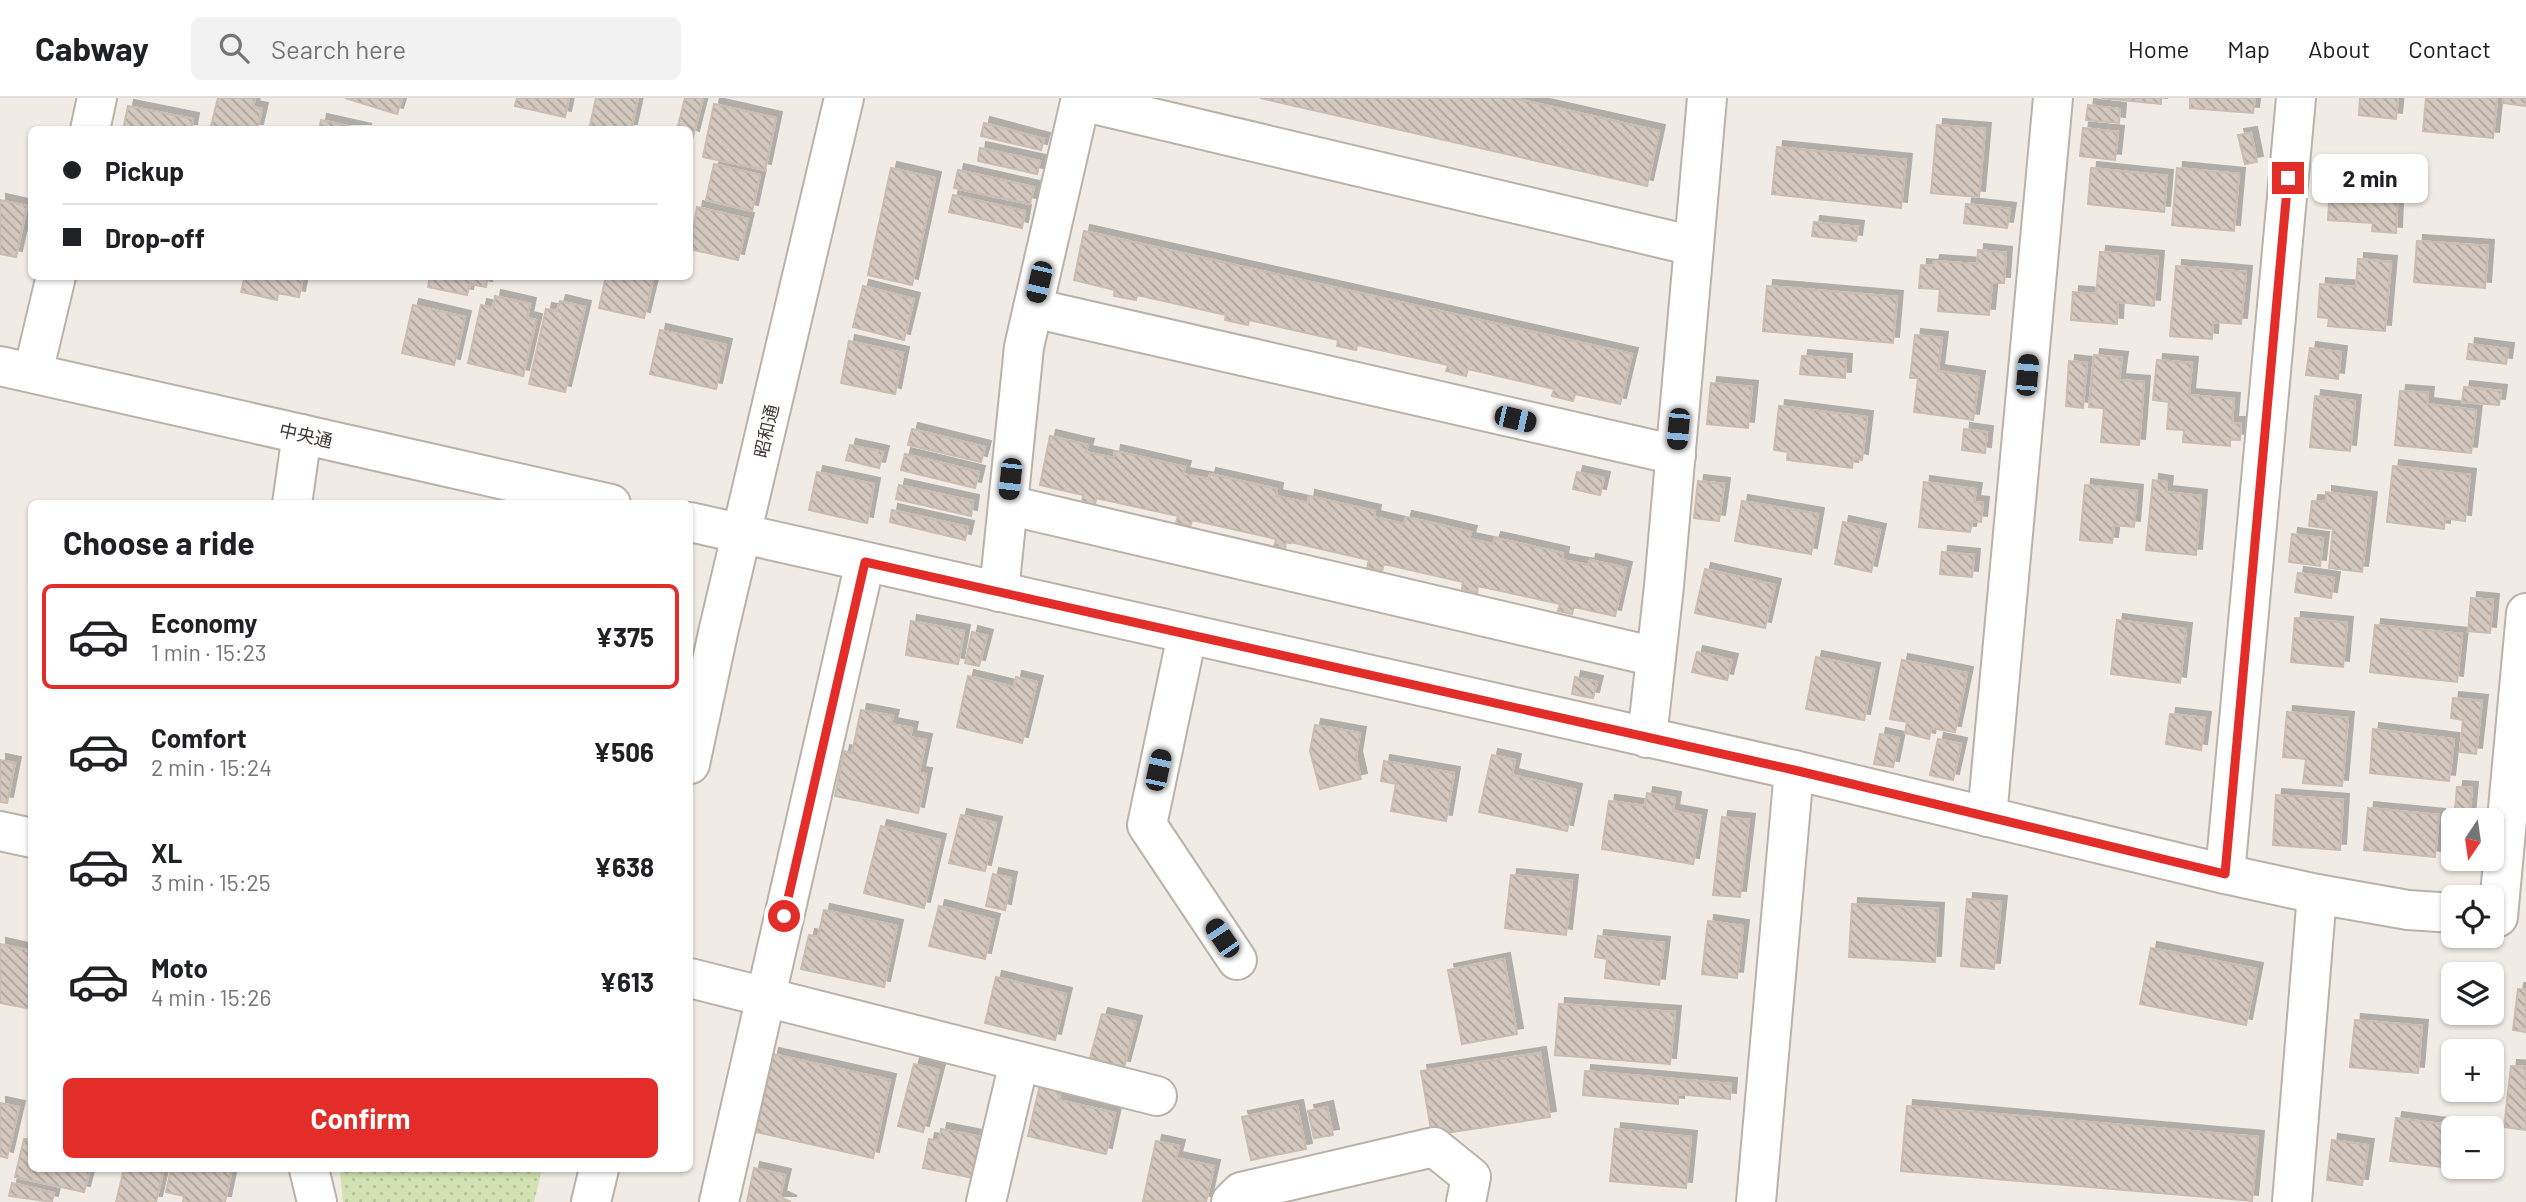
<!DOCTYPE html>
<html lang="en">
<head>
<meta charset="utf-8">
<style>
  :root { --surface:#fff; --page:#f2f2f2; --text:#202124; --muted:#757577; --line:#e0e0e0; --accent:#e32d29 }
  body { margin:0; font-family:Barlow,"Noto Sans JP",sans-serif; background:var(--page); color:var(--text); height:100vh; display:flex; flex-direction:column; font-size:26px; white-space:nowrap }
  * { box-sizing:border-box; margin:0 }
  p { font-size:23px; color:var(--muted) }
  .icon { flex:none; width:38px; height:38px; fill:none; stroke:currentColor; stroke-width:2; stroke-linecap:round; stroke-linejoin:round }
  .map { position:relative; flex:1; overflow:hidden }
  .panel { position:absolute; left:28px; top:402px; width:665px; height:672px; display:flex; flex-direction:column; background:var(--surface); border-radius:10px; box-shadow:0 2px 5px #0004 }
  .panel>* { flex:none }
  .top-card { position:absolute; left:28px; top:28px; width:665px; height:154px; border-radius:10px; box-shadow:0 2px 5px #0004; display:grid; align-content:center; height:154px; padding:0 35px; background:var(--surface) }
  .needle { width:46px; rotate:193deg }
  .tools { position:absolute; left:2441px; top:710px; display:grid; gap:14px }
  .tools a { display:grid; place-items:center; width:63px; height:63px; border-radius:10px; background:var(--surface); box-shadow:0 2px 5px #0004; font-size:35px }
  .end { position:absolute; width:32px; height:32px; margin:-16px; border:9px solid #e32d29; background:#fff; box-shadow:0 0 0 4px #fff }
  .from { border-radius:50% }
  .bubble { position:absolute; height:49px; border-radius:10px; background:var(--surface); box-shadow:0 2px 5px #0004; font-size:23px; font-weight:700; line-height:49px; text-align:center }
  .car { position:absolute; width:21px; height:42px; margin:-21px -10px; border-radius:9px; box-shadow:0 0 5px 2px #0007; background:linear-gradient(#222 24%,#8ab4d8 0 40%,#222 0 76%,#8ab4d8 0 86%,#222 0) }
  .top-card b { display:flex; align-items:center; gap:24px; height:66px; font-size:26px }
  .top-card b+b { border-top:2px solid var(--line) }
  .top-card i { width:18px; height:18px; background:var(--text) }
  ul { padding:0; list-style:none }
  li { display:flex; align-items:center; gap:21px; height:105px; margin:0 14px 10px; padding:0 21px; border:4px solid transparent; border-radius:10px }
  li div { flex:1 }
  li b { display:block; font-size:26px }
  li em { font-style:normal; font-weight:700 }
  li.selected { border-color:var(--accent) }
  li>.icon { width:63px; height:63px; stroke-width:1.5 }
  h2 { padding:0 35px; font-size:32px; line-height:84px }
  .cta { display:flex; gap:14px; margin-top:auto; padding:14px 35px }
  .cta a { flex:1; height:80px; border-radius:10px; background:var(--accent); color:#fff; font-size:28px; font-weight:700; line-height:80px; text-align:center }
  header { display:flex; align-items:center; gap:42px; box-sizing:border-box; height:98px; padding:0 35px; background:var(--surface); border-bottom:2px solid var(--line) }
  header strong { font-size:33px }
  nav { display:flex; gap:38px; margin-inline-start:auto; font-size:24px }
  .search { width:490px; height:63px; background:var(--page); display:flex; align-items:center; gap:18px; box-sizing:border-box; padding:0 24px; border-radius:10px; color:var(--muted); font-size:26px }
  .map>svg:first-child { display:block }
  .green { fill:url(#green-dots) }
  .building { fill:url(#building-back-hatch); stroke:#cabcaf; stroke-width:2; filter:url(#shadow) }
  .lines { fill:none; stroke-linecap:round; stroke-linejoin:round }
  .minor-casing { stroke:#bab2a8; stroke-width:42 }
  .minor { stroke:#fff; stroke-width:38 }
  .route { stroke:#e32d29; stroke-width:9 }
  .labels { text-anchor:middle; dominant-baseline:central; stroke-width:5; stroke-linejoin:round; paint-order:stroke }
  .street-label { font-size:18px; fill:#423b35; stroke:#fff }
</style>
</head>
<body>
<header>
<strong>Cabway</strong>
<div class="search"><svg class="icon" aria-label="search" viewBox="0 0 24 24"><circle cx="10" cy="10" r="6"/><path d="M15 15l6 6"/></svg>Search here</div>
<nav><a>Home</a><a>Map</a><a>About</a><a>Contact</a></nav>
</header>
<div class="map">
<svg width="2526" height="1104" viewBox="0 0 2526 1104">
  <defs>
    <pattern id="green-dots" width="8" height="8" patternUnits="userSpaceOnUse" patternTransform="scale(1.75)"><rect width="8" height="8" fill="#d1e1b1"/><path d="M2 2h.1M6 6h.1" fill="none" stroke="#b5c299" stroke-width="1.8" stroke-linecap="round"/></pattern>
    <pattern id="building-back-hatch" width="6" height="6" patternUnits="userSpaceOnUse" patternTransform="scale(1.75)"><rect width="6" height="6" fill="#d3c8be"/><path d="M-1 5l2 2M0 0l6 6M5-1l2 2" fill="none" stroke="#ada49b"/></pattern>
    <filter id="shadow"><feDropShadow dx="6" dy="-6" stdDeviation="0" flood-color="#0004"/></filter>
  </defs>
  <rect width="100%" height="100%" fill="#f0ebe5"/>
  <!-- green -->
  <polygon class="green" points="340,1071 542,1071 534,1104 343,1104"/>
  <!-- building -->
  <g class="building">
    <polygon points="218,0 255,0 253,9 262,11 257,32 210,32"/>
    <polygon points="345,0 402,0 397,16"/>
    <polygon points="517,0 569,0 565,19 515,8"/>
    <polygon points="596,0 638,0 631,32 589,32"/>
    <polygon points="685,0 703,0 693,39 690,38 690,32 677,32"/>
    <polygon points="1260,0 1513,0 1659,33 1647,88"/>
    <polygon points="2101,0 2161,0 2161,6"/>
    <polygon points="2190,0 2255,0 2253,15 2190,10"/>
    <polygon points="2360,0 2398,0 2396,21 2359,17"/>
    <polygon points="2426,0 2497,0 2493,40 2423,33"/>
    <polygon points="2504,0 2526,0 2526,8 2503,5"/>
    <polygon points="714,6 776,20 765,72 703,59"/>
    <polygon points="2088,7 2120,11 2119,25 2086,22"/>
    <polygon points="128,8 193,21 191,32 123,32"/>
    <polygon points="321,22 366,32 319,32"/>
    <polygon points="984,25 1044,41 1041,52 981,38"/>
    <polygon points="1937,27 1985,31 1979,99 1931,95"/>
    <polygon points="2083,30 2118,34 2115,62 2080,58"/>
    <polygon points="2251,35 2257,64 2245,66 2238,37"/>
    <polygon points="1777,49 1906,62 1901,110 1772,96"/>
    <polygon points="980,50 1040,63 1037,76 978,63"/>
    <polygon points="714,66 760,77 752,113 706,102"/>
    <polygon points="891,70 935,80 912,187 868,177"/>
    <polygon points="2091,70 2167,78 2164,114 2088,106"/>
    <polygon points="2177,70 2239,76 2234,133 2172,127"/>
    <polygon points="958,72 1034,89 1030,106 954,90"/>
    <polygon points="2330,85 2398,89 2396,135 2372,133 2373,125 2328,122"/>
    <polygon points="953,97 1025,113 1022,130 949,114"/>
    <polygon points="0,102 27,108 16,159 0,156"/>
    <polygon points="1966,106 2010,111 2007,130 1964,125"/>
    <polygon points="697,109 748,121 738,162 690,151"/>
    <polygon points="1814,124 1858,129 1856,143 1812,138"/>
    <polygon points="1084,133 1632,256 1620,306 1575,296 1573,303 1552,298 1554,291 1468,271 1466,278 1446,273 1448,267 1357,247 1356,252 1337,248 1338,242 1249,222 1248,227 1225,222 1226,217 1137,197 1136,202 1114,198 1115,192 1074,182"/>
    <polygon points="2417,143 2488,148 2485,190 2414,184"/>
    <polygon points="1978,152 2006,155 2004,185 1992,185 1989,217 1938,213 1940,191 1919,190 1921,167 1933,168 1934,163 1977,166"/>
    <polygon points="2100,154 2158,159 2154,208 2118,204 2117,226 2071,222 2073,194 2096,196"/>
    <polygon points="2358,161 2391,164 2385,233 2328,228 2329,220 2318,219 2320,186 2356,189"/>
    <polygon points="2176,168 2246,174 2241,226 2213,224 2212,241 2170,238"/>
    <polygon points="245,178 303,178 299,199 278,195 277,202 241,194"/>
    <polygon points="430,178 488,178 486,189 470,186 467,197 428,189"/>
    <polygon points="606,178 654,178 644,220 599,210"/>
    <polygon points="863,188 914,201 904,242 853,229"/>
    <polygon points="1767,188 1897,199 1893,245 1763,233"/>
    <polygon points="495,198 530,206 527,220 536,222 523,278 468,265 481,207 493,210"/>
    <polygon points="560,203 585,209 565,294 529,286 546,211 557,213"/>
    <polygon points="413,207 465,219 454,267 402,255"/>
    <polygon points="660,232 726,247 716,291 650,276"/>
    <polygon points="1915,237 1942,240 1938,273 1979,279 1973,322 1914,314 1918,280 1910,280"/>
    <polygon points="849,243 903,255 895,296 841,285"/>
    <polygon points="2469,246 2508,251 2506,266 2467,261"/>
    <polygon points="2310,250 2341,254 2338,281 2306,277"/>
    <polygon points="2094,257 2122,260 2119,282 2144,284 2139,347 2101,344 2104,310 2089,309"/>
    <polygon points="1802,258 1846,262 1845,280 1800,276"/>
    <polygon points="2157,262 2192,265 2189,297 2234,301 2232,325 2241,325 2240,342 2230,341 2230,348 2183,344 2184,332 2167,331 2169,304 2153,302"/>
    <polygon points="2069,263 2087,265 2083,310 2066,308"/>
    <polygon points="1711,285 1752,289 1748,330 1707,326"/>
    <polygon points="2464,289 2501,293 2499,307 2462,304"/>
    <polygon points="2400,293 2428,295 2427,306 2476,312 2471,355 2395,347"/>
    <polygon points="2315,298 2355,303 2350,353 2310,349"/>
    <polygon points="1779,308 1867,319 1862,362 1853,360 1852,370 1787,362 1788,354 1774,352"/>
    <polygon points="912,331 985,349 981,364 908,347"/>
    <polygon points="1964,331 1987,334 1985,355 1962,352"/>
    <polygon points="1050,338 1088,347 1086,354 1114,360 1115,353 1185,369 1183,376 1209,381 1210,376 1277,391 1276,398 1308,405 1309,398 1375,413 1374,419 1404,426 1406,419 1471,434 1469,441 1493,446 1495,440 1563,455 1562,462 1589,467 1590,462 1626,470 1615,518 1574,509 1572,516 1558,513 1560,506 1478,488 1477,495 1462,491 1463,484 1384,466 1382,473 1367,470 1369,462 1286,443 1285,451 1274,449 1276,441 1192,422 1190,429 1176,425 1178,418 1096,400 1095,407 1082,404 1083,397 1040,387"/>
    <polygon points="850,347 883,354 879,370 846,362"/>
    <polygon points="905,356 979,374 975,390 901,372"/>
    <polygon points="2393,368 2470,377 2465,423 2445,420 2444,431 2387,424"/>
    <polygon points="817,374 874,386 867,425 809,412"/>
    <polygon points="1577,374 1604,380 1600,397 1573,391"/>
    <polygon points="2153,382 2167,384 2166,394 2201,398 2196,457 2146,452"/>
    <polygon points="1698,383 1724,386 1719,423 1694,420"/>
    <polygon points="1924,384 1976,391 1974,404 1983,405 1981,424 1972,423 1970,434 1919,429"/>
    <polygon points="899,387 973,403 971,418 896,401"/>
    <polygon points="2085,387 2137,393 2134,429 2114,427 2112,445 2080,442"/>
    <polygon points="2326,394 2371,400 2362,474 2329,470 2333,431 2309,428 2312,403 2326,404"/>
    <polygon points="1742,403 1818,416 1811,456 1735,443"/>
    <polygon points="892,412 968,429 965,442 890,424"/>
    <polygon points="1843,424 1880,432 1871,474 1835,466"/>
    <polygon points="2292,436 2323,440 2320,468 2289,464"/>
    <polygon points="1942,454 1974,457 1972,479 1940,476"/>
    <polygon points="1705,471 1775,487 1765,530 1695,515"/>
    <polygon points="2298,475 2334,480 2331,500 2295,494"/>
    <polygon points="2471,500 2493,502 2490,535 2468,533"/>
    <polygon points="2295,520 2347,525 2343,569 2291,564"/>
    <polygon points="2117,522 2186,531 2180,585 2111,576"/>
    <polygon points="911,523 964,533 958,566 906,557"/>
    <polygon points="2375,527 2462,536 2457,584 2370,574"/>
    <polygon points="972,534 987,538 979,568 965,565"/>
    <polygon points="1697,554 1732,562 1727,582 1692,574"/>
    <polygon points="1816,559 1874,571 1864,622 1806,611"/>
    <polygon points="1902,562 1967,575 1955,634 1931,630 1929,641 1905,635 1907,624 1890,621"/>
    <polygon points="968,578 1014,589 1016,579 1037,584 1022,645 957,629"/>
    <polygon points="1575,579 1597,584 1593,600 1572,596"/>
    <polygon points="2453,600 2482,603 2476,656 2460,654 2463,622 2451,620"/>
    <polygon points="861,612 893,618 891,626 912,630 910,639 926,642 919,675 926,676 918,715 835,698 844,653 852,655"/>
    <polygon points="2287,614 2348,620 2342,688 2303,685 2306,661 2283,659"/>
    <polygon points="2170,616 2205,620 2201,652 2166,646"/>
    <polygon points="1315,627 1360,635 1356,659 1361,681 1320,691 1310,653"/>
    <polygon points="2373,631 2454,641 2449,683 2370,675"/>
    <polygon points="1880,636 1899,640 1893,669 1874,666"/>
    <polygon points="1938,641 1961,646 1953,682 1930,677"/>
    <polygon points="1492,657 1515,662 1512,677 1576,692 1567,733 1479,714"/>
    <polygon points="0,662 15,665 7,705 0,704"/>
    <polygon points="1384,663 1454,675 1446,723 1391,713 1396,686 1381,683"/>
    <polygon points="2457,689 2472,690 2469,723 2454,723"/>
    <polygon points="1647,695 1675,700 1673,713 1701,718 1693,766 1602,751 1609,703 1645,708"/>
    <polygon points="2276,697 2343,702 2340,752 2273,747"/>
    <polygon points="2368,710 2439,717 2435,759 2364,752"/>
    <polygon points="961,717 996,725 985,773 949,765"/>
    <polygon points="1722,719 1749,722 1740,799 1713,797"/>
    <polygon points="881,728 940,742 924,810 864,795"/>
    <polygon points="993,776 1011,780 1005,812 986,808"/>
    <polygon points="1511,777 1572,783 1566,837 1505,830"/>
    <polygon points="1967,801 2001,804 1994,871 1961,868"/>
    <polygon points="1852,806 1938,811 1935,864 1849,859"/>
    <polygon points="939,808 994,822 985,861 929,848"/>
    <polygon points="824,812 897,828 884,889 801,871 809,837 818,839"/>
    <polygon points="1708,823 1743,828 1737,880 1702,876"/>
    <polygon points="1598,838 1664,845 1659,887 1605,880 1607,861 1595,859"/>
    <polygon points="0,846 32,853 32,911 0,905"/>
    <polygon points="2151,850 2257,871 2246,927 2140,906"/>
    <polygon points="1504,861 1517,936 1462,946 1448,872"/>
    <polygon points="996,879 1066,896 1055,942 985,925"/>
    <polygon points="2518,891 2526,892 2526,934 2513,932"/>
    <polygon points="1559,906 1675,914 1670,966 1555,957"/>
    <polygon points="1102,916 1136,924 1124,969 1090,960"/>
    <polygon points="2355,922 2422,928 2418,975 2350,969"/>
    <polygon points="1540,955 1550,1019 1432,1037 1421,973"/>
    <polygon points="773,956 890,982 873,1060 756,1034"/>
    <polygon points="914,966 939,972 923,1034 898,1028"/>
    <polygon points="2511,968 2526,969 2526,1032 2504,1029"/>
    <polygon points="1585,973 1731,986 1730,1001 1678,996 1678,1006 1583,997"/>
    <polygon points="1040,987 1061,991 1059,1002 1115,1015 1106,1056 1028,1038"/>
    <polygon points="0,1005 19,1009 7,1060 0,1058"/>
    <polygon points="1297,1008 1306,1051 1251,1062 1242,1019"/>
    <polygon points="1907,1008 2258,1039 2252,1103 1901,1073"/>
    <polygon points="1327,1009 1333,1037 1314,1040 1308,1013"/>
    <polygon points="2396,1020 2472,1030 2454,1031 2454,1069 2467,1069 2467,1072 2390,1063"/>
    <polygon points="941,1031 997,1042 989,1083 923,1070 929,1041 939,1043"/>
    <polygon points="1615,1031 1691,1039 1686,1090 1610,1083"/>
    <polygon points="24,1041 32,1042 32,1071 90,1071 84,1094 15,1079"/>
    <polygon points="2332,1042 2368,1047 2362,1087 2327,1082"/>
    <polygon points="1156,1043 1179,1048 1176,1060 1214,1068 1206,1104 1143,1103"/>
    <polygon points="754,1070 785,1077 780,1099 791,1104 747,1104"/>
    <polygon points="124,1071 163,1074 156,1104 116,1104"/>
    <polygon points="171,1071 232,1071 225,1104 183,1104 184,1098 166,1094"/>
    <polygon points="12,1085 54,1095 52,1104 9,1098"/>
  </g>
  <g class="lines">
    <!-- minor casing -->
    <g class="minor-casing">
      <g id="minor">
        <polyline points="1081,3 1694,148"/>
        <polyline points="90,32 97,0"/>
        <polyline points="1033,210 1676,357"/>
        <polyline points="0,268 611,406"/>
        <polyline points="33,275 56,178"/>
        <polyline points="292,406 302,336"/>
        <polyline points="1008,407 1656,559"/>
        <polyline points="690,424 1794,672 2225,776 2317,796 2408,812 2454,815"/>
        <polyline points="999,494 1024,249 1081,0"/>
        <polyline points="1187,537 1147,727 1237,862"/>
        <polyline points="1647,640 1664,488 1707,0"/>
        <polyline points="690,666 718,535 844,0"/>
        <polyline points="1987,719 2053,0"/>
        <polyline points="0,733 32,740"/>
        <polyline points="2225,776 2296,0"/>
        <polyline points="2498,819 2526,515"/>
        <polyline points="690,880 1157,998"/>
        <polyline points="309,1071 317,1104"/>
        <polyline points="591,1104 599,1071"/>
        <polyline points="719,1104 865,464"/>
        <polyline points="986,1104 1019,964"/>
        <polyline points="1231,1104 1241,1094 1434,1049 1471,1079 1466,1104"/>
        <polyline points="1756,1104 1794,672"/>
        <polyline points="2292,1104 2317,796"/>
      </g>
    </g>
    <!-- minor -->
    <use href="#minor" class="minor"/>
  </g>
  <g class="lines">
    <!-- route -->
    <polyline class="route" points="784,818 865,464 1794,672 2225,776 2288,80"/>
  </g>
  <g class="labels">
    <!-- street labels -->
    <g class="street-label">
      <text transform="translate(766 333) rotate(-77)">昭和通</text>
      <text transform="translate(306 337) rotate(13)">中央通</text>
    </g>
  </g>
</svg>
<div class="tools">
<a><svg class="needle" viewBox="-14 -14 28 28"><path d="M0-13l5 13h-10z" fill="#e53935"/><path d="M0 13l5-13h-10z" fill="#757577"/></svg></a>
<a><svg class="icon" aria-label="locate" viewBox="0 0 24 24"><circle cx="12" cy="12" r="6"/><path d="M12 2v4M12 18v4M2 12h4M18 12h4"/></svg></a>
<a><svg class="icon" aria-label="layers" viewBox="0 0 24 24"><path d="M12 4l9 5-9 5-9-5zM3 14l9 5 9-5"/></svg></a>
<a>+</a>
<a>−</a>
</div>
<i class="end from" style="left:784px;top:818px"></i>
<i class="end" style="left:2288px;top:80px"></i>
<div class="bubble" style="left:2312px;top:56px;width:116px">2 min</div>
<i class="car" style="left:1039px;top:184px;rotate:193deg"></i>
<i class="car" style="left:2027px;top:277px;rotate:5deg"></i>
<i class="car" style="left:1515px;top:321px;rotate:103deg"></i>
<i class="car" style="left:1678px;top:331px;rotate:185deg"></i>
<i class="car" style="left:1010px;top:381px;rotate:186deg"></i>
<i class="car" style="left:1158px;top:672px;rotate:12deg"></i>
<i class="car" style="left:1222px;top:840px;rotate:326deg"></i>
<div class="top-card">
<b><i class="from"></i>Pickup</b>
<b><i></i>Drop-off</b>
</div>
<section class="panel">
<h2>Choose a ride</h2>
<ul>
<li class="selected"><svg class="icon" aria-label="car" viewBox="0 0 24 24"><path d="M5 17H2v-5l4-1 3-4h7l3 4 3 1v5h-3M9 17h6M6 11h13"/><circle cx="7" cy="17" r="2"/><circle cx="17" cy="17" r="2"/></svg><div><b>Economy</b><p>1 min · 15:23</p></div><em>¥375</em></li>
<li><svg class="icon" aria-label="car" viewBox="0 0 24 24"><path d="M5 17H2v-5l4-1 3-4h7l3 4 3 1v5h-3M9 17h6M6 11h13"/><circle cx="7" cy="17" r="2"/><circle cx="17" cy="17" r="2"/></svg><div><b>Comfort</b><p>2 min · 15:24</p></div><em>¥506</em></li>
<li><svg class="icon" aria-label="car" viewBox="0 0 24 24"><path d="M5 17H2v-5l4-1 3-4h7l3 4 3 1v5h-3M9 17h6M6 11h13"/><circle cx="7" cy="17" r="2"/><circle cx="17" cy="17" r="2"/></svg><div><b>XL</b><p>3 min · 15:25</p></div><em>¥638</em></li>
<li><svg class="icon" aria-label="car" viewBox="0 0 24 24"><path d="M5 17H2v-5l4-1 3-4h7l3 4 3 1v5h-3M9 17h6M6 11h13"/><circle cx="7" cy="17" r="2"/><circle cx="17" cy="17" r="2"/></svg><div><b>Moto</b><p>4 min · 15:26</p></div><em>¥613</em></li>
</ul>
<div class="cta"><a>Confirm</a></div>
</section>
</div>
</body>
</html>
